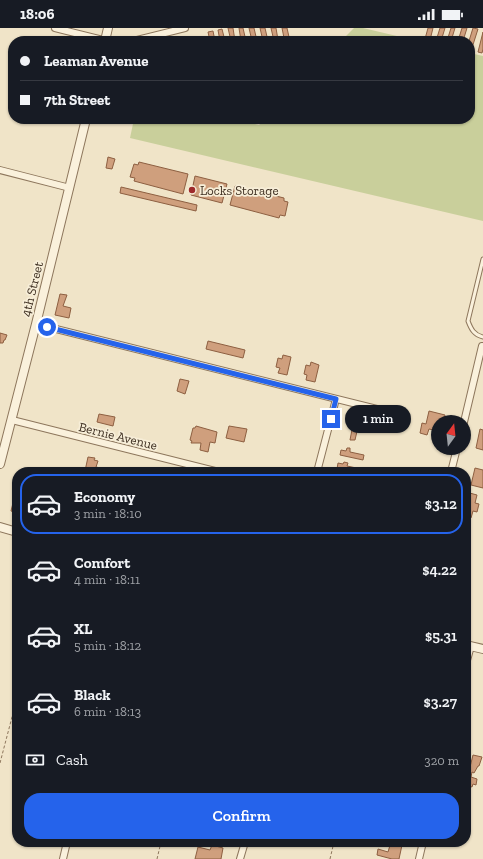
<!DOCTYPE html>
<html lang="en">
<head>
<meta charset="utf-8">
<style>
  :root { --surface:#171b24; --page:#242831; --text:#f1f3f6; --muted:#9ea1a6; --line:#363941; --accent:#2563eb }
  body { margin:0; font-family:"Zilla Slab",serif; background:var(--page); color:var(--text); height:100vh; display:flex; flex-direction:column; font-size:15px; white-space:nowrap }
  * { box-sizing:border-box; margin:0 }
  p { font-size:13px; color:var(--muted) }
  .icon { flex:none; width:22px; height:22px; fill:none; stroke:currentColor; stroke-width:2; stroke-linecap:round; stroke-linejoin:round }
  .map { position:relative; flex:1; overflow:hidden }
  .panel { position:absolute; left:12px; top:439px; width:459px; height:380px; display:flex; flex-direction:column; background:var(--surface); border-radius:16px; box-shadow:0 1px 3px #0004 }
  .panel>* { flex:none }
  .guide { position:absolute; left:8px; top:8px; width:467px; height:88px; border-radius:16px; box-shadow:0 1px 3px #0004; display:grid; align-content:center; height:88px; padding:0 12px; background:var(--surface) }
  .needle { width:26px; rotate:15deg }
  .tools { position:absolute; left:431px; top:387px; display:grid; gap:8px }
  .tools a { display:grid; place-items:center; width:40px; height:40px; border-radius:50%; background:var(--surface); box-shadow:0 1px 3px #0004; font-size:20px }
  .end { position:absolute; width:18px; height:18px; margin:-9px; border:5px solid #2563eb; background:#fff; box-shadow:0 0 0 2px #fff }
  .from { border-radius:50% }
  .bubble { position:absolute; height:28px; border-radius:14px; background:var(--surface); box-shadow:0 1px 3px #0004; font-size:13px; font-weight:600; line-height:28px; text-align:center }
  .guide b { display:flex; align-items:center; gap:14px; height:38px; font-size:15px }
  .guide b+b { border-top:1px solid var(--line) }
  .guide i { width:10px; height:10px; background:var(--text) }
  ul { padding:7px 0 0; list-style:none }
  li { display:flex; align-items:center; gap:12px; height:60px; margin:0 8px 6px; padding:0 4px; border:2px solid transparent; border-radius:16px }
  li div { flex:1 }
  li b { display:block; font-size:15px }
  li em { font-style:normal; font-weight:600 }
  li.active { border-color:var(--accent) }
  li>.icon { width:36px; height:36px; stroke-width:1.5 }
  .pay { display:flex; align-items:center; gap:10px; height:44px; padding:0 12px; font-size:15px }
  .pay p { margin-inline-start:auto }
  .primary-button { display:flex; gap:8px; margin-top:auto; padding:8px 12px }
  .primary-button a { flex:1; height:46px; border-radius:16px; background:var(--accent); color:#fff; font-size:16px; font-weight:600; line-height:46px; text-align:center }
  .status { display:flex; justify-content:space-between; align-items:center; height:28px; padding:0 20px; background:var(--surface); direction:ltr }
  .status svg { height:11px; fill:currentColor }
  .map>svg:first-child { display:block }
  .green { fill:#c9cf9b }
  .building { fill:#cf9f7d; stroke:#8d5f41 }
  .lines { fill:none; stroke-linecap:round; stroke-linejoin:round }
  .service-casing { stroke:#8d765c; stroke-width:5 }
  .minor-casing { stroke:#8d765c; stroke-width:8 }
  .tertiary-casing { stroke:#8d765c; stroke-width:10 }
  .path { stroke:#8d765c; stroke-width:1; stroke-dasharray:3 2; stroke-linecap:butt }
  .service { stroke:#faf1dc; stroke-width:3 }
  .minor { stroke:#faf1dc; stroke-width:6 }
  .tertiary { stroke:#faf1dc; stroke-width:8 }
  .route { stroke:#2563eb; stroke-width:5 }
  .poi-dot { fill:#9e2a2b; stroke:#f7eed8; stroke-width:1.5 }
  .labels { text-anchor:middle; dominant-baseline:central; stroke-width:3.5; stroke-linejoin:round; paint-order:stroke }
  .poi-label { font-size:13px; fill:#3d2e20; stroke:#f7eed8; text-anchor:start }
  .street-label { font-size:13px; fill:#3d2e20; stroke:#f7eed8 }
</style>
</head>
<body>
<div class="status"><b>18:06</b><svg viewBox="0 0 49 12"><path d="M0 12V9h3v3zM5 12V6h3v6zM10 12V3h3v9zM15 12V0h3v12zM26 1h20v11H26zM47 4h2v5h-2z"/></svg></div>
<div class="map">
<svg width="483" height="831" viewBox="0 0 483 831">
  <rect width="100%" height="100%" fill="#f0e4c8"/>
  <!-- green -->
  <g class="green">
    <polygon points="354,0 363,0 418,13 341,13"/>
    <polygon points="470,25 483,28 483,193 130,110 134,91 235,91 259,97 265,91 470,91"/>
  </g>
  <!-- building -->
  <g class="building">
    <polygon points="228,0 233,0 235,13 231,13"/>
    <polygon points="239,0 243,0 246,13 241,13"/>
    <polygon points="249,0 254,0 257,13 252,13"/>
    <polygon points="260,0 265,0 268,13 263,13"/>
    <polygon points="271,0 276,0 278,12 274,13"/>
    <polygon points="282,0 287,0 289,9 284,10"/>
    <polygon points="428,0 433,0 430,12 425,11"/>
    <polygon points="440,0 445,0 441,13 436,13"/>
    <polygon points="451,0 455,0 451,13 447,13"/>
    <polygon points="462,0 467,0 463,13 458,13"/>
    <polygon points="473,0 478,1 471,23 470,22 469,13"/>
    <polygon points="222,1 225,13 220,13 218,2"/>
    <polygon points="213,3 215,13 210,13 208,4"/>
    <polygon points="483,4 483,21 482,25 478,24"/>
    <polygon points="108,129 115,131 112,141 106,140"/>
    <polygon points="139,134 188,146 183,166 134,153 135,150 130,149 134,136 138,137"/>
    <polygon points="195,148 227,156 222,175 191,167"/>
    <polygon points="235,158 284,170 284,173 288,174 285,188 280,187 279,190 230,177"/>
    <polygon points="121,159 197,177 196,183 120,165"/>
    <polygon points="60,266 67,267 63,278 71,280 69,290 55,287"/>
    <polygon points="0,305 7,307 5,312 4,312 3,315 0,315"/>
    <polygon points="208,313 245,322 243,330 206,321"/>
    <polygon points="283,327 291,329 287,347 278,345 280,340 276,339 278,330 282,331"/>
    <polygon points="311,334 319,337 315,354 306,352 307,347 304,346 306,337 310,338"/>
    <polygon points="180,351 189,353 185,366 177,363"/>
    <polygon points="429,383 445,387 444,394 438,394 438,403 429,401 427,407 420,405 422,395 426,396"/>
    <polygon points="99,386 115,389 113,398 97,394"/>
    <polygon points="354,391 360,392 359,396 361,397 361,400 358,399 355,412 350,412"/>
    <polygon points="196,398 217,404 215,415 210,414 208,424 200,422 201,415 191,415 192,413 190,412 193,400 195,400"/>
    <polygon points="229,398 247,401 244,414 226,410"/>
    <polygon points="480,401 483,402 483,422 476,420"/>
    <polygon points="347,420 350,420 350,424 364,427 363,432 340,427 341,422 346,423"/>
    <polygon points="88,429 95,430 94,432 98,433 96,439 100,440 99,442 105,444 91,444 92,441 89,441 88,444 85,443"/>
    <polygon points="344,434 348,435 347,438 361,441 360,444 351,444 337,441 338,435 343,436"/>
    <polygon points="475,440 483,442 483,460 471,457"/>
    <polygon points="17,459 17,485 11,483"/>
    <polygon points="466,464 477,467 475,475 479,476 477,484 473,483 471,490 466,489"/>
    <polygon points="473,727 482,729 479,738 478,738 474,745 472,744 471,749 477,751 476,757 473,756 472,759 466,757 466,738 470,739"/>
    <polygon points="391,814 399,814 398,816 402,817 399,831 392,831 377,827 378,821 388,824"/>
    <polygon points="212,817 223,820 221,831 195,831 198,819 210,822"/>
  </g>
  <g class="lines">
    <!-- service casing -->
    <g class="service-casing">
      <path id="service" d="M483,231l-15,62c3,8 6,14 15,16"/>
    </g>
    <!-- minor casing -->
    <g class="minor-casing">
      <g id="minor">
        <polyline points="55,0 107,13"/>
        <polyline points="133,13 185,0"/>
        <polyline points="0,142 70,160"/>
        <polyline points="36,296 397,386"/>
        <polyline points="12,392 219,444"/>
        <polyline points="464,394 482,318"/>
        <polyline points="317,444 336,371"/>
        <polyline points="451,444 457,420"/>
        <polyline points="466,636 471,618"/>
        <polyline points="63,831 67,814"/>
        <polyline points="240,831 245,814"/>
        <polyline points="419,831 423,814"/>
      </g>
    </g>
    <!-- tertiary casing -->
    <g class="tertiary-casing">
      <g id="tertiary">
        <polyline points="105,13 108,0"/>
        <polyline points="0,436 36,296 86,91"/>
        <polyline points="0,499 17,504"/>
        <polyline points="466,617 483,621"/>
      </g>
    </g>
    <!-- path -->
    <g class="path">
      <polyline points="0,735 17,670"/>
      <polyline points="157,831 161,814"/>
      <polyline points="330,831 334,814"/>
    </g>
    <!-- service -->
    <use href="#service" class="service"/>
    <!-- minor -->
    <use href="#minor" class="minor"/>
    <!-- tertiary -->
    <use href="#tertiary" class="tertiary"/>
  </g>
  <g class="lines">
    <!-- route -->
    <polyline class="route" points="47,299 336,371 331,391"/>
  </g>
  <!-- markers -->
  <circle class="poi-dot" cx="192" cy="162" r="4"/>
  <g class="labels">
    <!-- poi labels -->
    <g class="poi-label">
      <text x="200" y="162">Locks Storage</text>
    </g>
    <!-- street labels -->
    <g class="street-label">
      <text transform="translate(32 261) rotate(-76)">4th Street</text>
      <text transform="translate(118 408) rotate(14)">Bernie Avenue</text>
    </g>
  </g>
</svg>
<div class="tools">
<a><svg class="needle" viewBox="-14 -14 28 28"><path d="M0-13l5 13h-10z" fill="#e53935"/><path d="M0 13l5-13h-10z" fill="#9ea1a6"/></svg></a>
</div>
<i class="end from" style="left:47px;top:299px"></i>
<i class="end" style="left:331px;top:391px"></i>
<div class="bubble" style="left:345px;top:377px;width:66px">1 min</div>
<div class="guide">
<b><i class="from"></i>Leaman Avenue</b>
<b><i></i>7th Street</b>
</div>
<section class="panel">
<ul>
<li class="active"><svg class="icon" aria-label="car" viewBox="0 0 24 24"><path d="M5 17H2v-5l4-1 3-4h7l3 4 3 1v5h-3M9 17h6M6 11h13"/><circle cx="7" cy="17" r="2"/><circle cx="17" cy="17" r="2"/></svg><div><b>Economy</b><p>3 min · 18:10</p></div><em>$3.12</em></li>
<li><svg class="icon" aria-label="car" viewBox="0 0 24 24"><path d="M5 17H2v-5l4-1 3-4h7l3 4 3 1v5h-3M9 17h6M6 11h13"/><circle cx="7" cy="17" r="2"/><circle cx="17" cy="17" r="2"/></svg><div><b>Comfort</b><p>4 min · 18:11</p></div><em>$4.22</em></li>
<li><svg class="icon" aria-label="car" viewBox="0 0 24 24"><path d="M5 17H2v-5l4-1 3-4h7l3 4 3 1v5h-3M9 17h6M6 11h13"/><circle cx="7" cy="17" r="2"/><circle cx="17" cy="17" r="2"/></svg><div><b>XL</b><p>5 min · 18:12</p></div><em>$5.31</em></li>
<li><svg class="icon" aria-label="car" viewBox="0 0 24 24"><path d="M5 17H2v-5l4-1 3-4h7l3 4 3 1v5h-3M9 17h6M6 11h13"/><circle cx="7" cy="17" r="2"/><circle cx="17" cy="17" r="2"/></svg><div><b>Black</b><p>6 min · 18:13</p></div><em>$3.27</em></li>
</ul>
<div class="pay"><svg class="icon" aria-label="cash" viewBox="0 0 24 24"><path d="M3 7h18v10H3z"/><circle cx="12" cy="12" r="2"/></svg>Cash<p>320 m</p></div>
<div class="primary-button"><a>Confirm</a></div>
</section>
</div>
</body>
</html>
